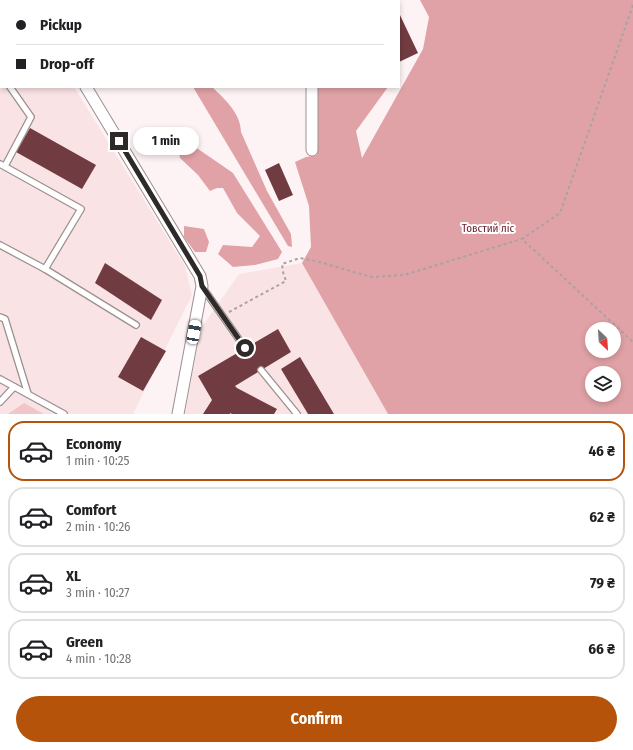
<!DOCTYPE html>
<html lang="en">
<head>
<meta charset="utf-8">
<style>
  :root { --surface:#fff; --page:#f2f2f2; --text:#202124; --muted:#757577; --line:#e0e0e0; --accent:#b45309 }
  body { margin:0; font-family:"Fira Sans Condensed",sans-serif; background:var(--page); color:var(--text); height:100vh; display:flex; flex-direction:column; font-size:15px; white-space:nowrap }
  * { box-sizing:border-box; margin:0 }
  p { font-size:13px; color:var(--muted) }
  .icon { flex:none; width:22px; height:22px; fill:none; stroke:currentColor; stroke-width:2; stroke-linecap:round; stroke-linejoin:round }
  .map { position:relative; height:414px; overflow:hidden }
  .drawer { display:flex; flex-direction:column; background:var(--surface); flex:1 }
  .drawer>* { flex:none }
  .guide { position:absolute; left:0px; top:0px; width:400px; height:88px; box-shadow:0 2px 6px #0003; display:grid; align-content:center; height:88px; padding:0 16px; background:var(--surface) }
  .needle { width:26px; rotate:155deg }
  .buttons { position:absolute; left:585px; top:322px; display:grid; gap:8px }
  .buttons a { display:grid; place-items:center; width:36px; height:36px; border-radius:50%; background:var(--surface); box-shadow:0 2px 6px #0003; font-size:20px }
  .end { position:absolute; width:18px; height:18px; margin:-9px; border:5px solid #2f2a2a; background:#fff; box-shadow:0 0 0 2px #fff }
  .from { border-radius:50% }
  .bubble { position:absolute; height:28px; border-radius:14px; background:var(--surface); box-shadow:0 2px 6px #0003; font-size:13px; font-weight:700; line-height:28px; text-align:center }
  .car { position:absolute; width:12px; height:24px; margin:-12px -6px; border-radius:5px; box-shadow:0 0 3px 1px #0007; background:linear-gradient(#fff 24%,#345 0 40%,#fff 0 76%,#345 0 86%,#fff 0) }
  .guide b { display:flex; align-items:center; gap:14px; height:38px; font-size:15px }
  .guide b+b { border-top:1px solid var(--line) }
  .guide i { width:10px; height:10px; background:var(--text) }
  ul { padding:7px 0 0; list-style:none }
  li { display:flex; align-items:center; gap:12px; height:60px; margin:0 8px 6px; padding:0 8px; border:2px solid var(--line); border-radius:16px }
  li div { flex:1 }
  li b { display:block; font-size:15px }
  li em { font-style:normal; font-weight:700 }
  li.active { border-color:var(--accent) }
  li>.icon { width:36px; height:36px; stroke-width:1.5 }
  .action { display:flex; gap:8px; margin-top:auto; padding:8px 16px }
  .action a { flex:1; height:46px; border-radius:24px; background:var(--accent); color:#fff; font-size:16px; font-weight:700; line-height:46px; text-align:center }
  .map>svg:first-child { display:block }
  .built { fill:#fae3e4 }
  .green { fill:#f2c5c8 }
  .forest { fill:#e0a2a6; fill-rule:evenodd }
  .building { fill:#713c41 }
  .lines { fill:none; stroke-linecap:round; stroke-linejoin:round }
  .lane-casing { stroke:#9b8f90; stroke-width:8 }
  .street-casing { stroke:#9b8f90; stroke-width:13 }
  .path { stroke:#aaa2a2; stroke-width:2; stroke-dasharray:3 3; stroke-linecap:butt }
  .lane { stroke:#fff; stroke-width:5.5 }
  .street { stroke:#fff; stroke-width:11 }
  .route { stroke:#2f2a2a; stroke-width:5 }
  .labels { text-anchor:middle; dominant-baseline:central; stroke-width:4; stroke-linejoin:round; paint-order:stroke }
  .park-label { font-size:11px; fill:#6c222e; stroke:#fff }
</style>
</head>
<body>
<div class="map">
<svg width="633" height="414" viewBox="0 0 633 414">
  <rect width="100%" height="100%" fill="#fef3f4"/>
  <!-- built -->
  <g class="built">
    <polygon points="0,0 21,1 1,1 1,87 74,87 185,266 192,295 133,414 0,414"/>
    <polygon points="302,263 388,414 185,414 201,328 239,274"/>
  </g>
  <!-- green -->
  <polygon class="green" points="24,403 44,414 8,414"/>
  <!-- forest -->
  <g class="forest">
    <path d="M420,0h213v414h-245l-86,-151 9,-16 -2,-41 -14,-44 11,-5 11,-2 1,-68h70l-32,44 6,27 61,-109 6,-32zM592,329h22v22h-22zM592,373h22v22h-22z"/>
    <path d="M193,87h19c13,12 29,27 29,45l26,59 24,43 1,13 -4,-1z"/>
    <polygon points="188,142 233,173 282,252 278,259 255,265 233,267 218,254 223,245 252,247 260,236 237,213 223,188 217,188 210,191 198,175 180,158 178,145"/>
    <polygon points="184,226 204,229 209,242 206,252 195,252 184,237"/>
  </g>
  <!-- building -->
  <g class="building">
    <polygon points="399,13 418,53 399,62"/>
    <polygon points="30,128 96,165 82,189 16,152"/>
    <polygon points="279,163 293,195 279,201 265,170"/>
    <polygon points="105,263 162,300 151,320 95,283"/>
    <polygon points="278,329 291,352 235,386 237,388 277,409 274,414 232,414 230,413 230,414 203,414 212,400 198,376"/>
    <polygon points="141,337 166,351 143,391 118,377"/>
    <polygon points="300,357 334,414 308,414 281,369"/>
  </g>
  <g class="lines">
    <!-- lane casing -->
    <g class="lane-casing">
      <g id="lane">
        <polyline points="239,0 240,1"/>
        <polyline points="0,73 1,74"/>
        <polyline points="0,164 81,209 45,269 136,325"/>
        <polyline points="5,166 31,117 10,87"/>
        <polyline points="0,245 45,269"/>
        <polyline points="203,288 245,348"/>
        <polyline points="0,317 5,319 28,394"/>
        <polyline points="261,370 297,414"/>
        <polyline points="0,379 64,414"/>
        <polyline points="0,402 14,387"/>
      </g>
    </g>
    <!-- street casing -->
    <g class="street-casing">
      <g id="street">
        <polyline points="34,0 34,1"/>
        <polyline points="313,1 313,0"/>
        <polyline points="86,87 200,276 202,286 178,414"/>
        <polyline points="312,150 312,87"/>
      </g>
    </g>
    <!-- path -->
    <g class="path">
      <polyline points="633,5 560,213 522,239 633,342"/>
      <polyline points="229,312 286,281 283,272 282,264 300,258 316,261 371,277 404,275 522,239"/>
    </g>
    <!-- lane -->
    <use href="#lane" class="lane"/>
    <!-- street -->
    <use href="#street" class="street"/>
  </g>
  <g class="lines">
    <!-- route -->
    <polyline class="route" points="119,141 200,276 202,286 245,348"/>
  </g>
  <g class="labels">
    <!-- park labels -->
    <g class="park-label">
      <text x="488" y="228">Товстий ліс</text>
    </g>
  </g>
</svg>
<div class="buttons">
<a><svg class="needle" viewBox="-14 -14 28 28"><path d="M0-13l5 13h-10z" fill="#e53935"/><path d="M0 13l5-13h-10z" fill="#757577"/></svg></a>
<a><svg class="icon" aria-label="layers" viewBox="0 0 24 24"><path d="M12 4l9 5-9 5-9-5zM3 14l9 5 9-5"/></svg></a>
</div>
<i class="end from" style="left:245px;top:348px"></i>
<i class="end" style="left:119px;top:141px"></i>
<div class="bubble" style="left:133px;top:127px;width:66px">1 min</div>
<i class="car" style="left:194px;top:332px;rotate:10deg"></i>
<div class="guide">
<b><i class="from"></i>Pickup</b>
<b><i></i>Drop-off</b>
</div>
</div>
<section class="drawer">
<ul>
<li class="active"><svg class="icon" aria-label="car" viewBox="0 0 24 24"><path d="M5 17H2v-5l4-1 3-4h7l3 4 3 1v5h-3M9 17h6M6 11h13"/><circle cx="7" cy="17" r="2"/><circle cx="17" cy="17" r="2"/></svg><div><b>Economy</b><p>1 min · 10:25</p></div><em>46 ₴</em></li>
<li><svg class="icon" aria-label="car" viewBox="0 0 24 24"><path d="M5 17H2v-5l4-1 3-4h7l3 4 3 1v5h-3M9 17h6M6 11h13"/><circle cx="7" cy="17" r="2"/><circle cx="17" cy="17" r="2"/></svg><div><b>Comfort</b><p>2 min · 10:26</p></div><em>62 ₴</em></li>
<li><svg class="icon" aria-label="car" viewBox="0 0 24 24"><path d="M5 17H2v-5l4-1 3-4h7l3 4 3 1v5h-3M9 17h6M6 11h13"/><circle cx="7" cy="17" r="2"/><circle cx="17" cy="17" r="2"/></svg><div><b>XL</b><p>3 min · 10:27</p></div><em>79 ₴</em></li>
<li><svg class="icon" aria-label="car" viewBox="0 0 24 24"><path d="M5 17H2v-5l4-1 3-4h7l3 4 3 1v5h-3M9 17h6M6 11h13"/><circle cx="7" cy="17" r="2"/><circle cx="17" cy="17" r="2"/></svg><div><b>Green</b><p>4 min · 10:28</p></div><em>66 ₴</em></li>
</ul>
<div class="action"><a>Confirm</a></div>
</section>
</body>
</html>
